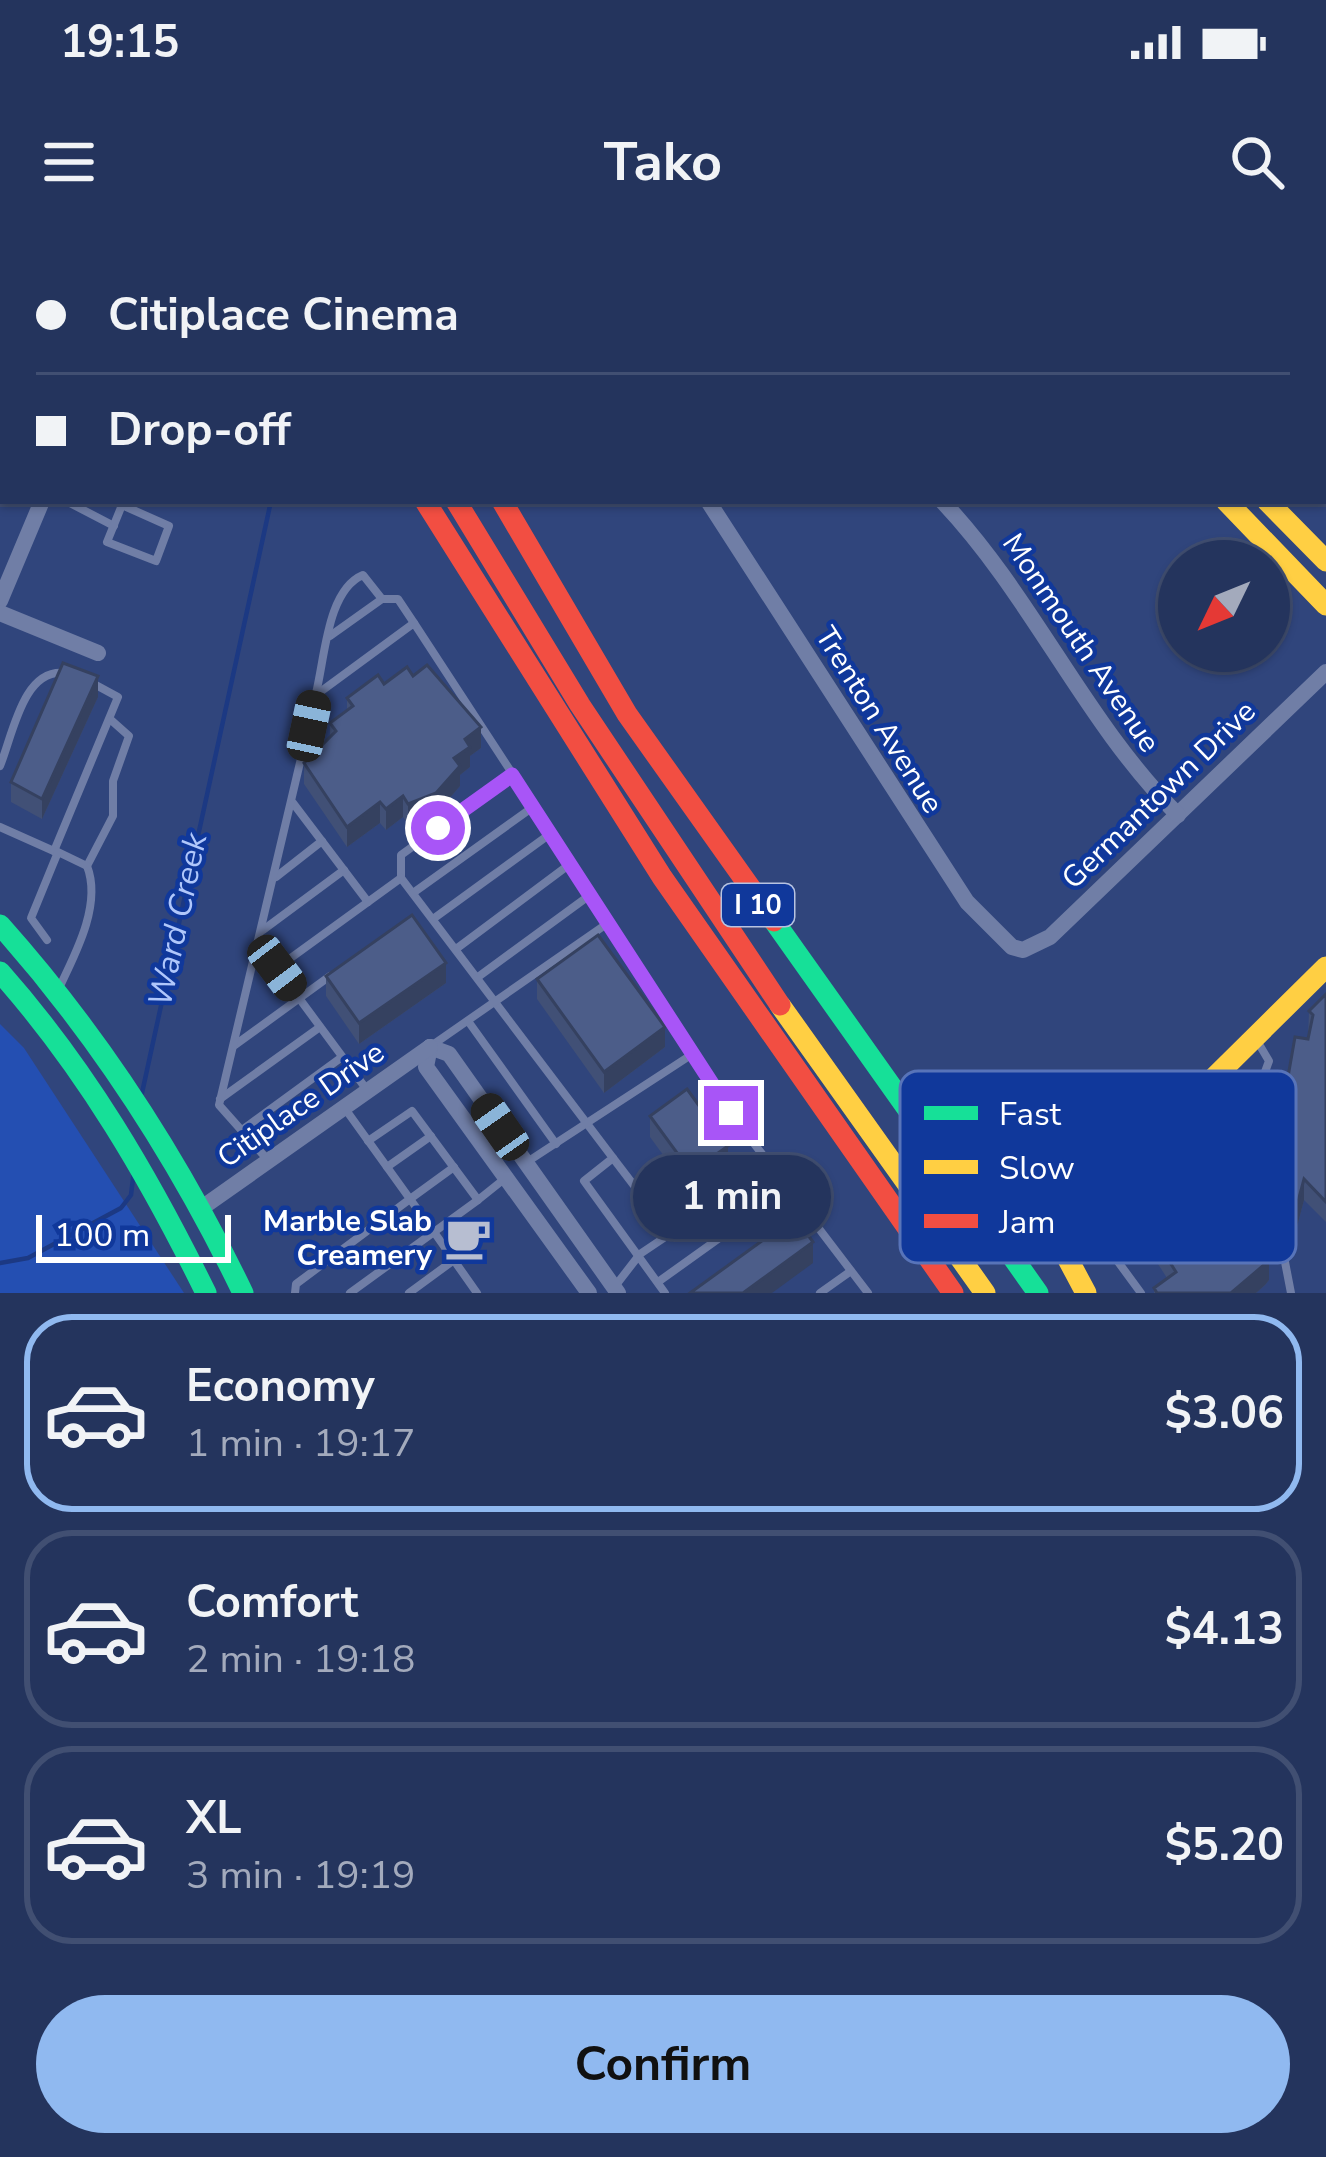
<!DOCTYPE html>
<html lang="en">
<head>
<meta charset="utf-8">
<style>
  :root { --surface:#24345d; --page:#2c3c63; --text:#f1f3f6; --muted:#a3aabc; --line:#414f72; --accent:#90b9f0 }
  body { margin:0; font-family:"Nunito Sans",sans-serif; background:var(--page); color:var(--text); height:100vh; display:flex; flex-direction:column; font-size:45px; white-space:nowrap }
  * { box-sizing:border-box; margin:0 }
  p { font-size:39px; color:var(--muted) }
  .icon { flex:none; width:66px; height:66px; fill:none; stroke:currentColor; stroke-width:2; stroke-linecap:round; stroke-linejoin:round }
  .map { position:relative; height:1053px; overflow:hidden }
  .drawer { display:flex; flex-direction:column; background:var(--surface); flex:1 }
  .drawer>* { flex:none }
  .hud { position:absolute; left:0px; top:0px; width:1326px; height:264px; box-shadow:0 3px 9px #0004,0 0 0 3px var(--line); display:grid; align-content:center; height:264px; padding:0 36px; background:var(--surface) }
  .needle { width:78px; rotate:227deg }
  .controls { position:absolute; left:1158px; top:300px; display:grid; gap:24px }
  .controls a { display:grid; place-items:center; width:132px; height:132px; border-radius:50%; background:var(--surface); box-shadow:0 3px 9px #0004,0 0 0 3px var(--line); font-size:60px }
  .scale { position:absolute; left:36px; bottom:30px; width:195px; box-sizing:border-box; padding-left:12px; border:6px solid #fff; border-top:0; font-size:33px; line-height:42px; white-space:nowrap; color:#fff; -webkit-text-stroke:9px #10389b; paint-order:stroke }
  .end { position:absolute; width:54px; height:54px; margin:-27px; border:15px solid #a855f7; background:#fff; box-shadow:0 0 0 6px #fff }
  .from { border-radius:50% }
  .bubble { position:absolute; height:84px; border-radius:42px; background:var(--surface); box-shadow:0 3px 9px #0004,0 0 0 3px var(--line); font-size:39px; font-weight:700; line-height:84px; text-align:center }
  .car { position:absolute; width:36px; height:72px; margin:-36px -18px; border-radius:15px; box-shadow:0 0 9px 3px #0007; background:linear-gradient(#222 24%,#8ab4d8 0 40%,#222 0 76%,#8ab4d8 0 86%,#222 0) }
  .hud b { display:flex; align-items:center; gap:42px; height:114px; font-size:45px }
  .hud b+b { border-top:3px solid var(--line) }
  .hud i { width:30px; height:30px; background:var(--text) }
  ul { padding:21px 0 0; list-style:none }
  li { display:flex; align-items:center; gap:36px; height:198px; margin:0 24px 18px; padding:0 12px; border:6px solid var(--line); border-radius:48px }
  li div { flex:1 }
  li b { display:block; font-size:45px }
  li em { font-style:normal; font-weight:700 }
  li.on { border-color:var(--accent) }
  li>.icon { width:108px; height:108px; stroke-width:1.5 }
  .primary-button { display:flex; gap:24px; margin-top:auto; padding:24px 36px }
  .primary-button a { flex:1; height:138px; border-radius:72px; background:var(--accent); color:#111; font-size:48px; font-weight:700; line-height:138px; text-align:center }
  .status { display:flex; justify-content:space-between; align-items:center; height:84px; padding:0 60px; background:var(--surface); direction:ltr }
  .status svg { height:33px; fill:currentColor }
  header { display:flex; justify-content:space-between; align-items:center; height:156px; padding:0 36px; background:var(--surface); font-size:54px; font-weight:700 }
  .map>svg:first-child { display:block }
  .green { fill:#244fb2 }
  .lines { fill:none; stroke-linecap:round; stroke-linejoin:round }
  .stream { stroke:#1c3983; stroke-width:4.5 }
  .lane { stroke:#707ea6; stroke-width:8 }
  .street { stroke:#707ea6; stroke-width:16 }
  .fast { stroke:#16e098; stroke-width:21 }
  .slow { stroke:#ffcf43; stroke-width:21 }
  .jam { stroke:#f24e42; stroke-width:21 }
  .wall { fill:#415076 }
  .shaded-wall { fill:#354160 }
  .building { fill:#4c5d89; stroke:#354160; stroke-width:3 }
  .route { stroke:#a855f7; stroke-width:15 }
  .labels { text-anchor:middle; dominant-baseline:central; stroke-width:9; stroke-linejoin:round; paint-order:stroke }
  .shield { fill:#10389b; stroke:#b7c3e1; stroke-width:3 }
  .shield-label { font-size:27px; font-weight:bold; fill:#fff }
  .street-label { font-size:30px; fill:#fff; stroke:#10389b }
  .poi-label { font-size:30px; font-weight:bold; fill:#fff; stroke:#10389b; text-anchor:end }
  .water-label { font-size:33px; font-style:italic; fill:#b0c7fb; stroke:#10389b }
  .key { fill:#10389b; stroke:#5874b9; stroke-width:3 }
  .key-label { font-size:33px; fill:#fff }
</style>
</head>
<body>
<div class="status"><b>19:15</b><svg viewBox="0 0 49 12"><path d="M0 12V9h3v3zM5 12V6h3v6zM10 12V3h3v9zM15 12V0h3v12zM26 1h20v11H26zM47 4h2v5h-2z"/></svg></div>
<header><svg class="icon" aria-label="menu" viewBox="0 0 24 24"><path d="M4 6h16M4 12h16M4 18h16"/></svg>Tako<svg class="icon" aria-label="search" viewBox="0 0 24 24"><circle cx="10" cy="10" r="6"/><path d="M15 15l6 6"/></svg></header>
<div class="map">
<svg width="1326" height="1053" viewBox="0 0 1326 1053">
  <rect width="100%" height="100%" fill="#30457c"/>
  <!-- green -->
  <polygon class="green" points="0,784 24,808 184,1053 0,1053"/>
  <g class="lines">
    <!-- stream -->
    <g class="stream">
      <polyline points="337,3 338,0"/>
      <polyline points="142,853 271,261"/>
      <polyline points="0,1023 28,1018 121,968 131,955 134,930"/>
    </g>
    <!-- lane -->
    <g class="lane">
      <polyline points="192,0 194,3"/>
      <polyline points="139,3 145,0"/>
      <polyline points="0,253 3,246"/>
      <polyline points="66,261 114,286"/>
      <polygon points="122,265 169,286 156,321 107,302"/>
      <polyline points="330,396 382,359"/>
      <path d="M316,453c9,-35 11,-103 47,-118l19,24h16l16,24"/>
      <path d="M0,526c13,-32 23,-97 64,-93"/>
      <polyline points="512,535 401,615 401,638 613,918 584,941 665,1053"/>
      <polyline points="293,563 368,662"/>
      <polyline points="0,587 56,612"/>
      <polyline points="54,611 118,457 94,444"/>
      <polyline points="87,626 113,576 113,541 129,496 111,480"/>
      <polyline points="276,637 322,601"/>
      <polyline points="413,653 533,567"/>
      <polyline points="433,679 550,594"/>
      <polyline points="263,690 344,630"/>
      <path d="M47,700l-16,-22 27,-66 29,14c15,38 -11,87 -28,122"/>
      <polyline points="259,704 367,850"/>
      <polyline points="456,709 570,624"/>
      <polyline points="277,728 401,638"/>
      <polyline points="478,737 590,655"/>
      <polyline points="468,781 556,904"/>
      <polyline points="235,805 330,736"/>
      <polyline points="431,806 608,683"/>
      <polyline points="220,859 320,787"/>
      <polyline points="1193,859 1218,876 1255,859 1269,821 1256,799"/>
      <polyline points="242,890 342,817"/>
      <polyline points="1160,893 1185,917"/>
      <polyline points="368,901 412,871 478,960 503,940"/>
      <polyline points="613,918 671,994"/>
      <polyline points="267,919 219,865 316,455 414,383 681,792 711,847 868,1053"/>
      <polyline points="527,922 691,815"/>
      <polyline points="387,927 431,896"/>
      <polyline points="658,1042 788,949"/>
      <polyline points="616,1045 640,1014 771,926"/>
      <polyline points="295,1053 296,1044 410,959 346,870"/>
      <polyline points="350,1053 434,992 410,959 454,927"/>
      <polyline points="409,1053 454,1020"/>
      <polyline points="477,1053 434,992 478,960"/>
      <polyline points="820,1053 851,1031"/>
      <polyline points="1141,1053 1102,1000 1185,917 1285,1022 1291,1053"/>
    </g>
    <!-- street -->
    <g class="street">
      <polyline points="66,0 68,3"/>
      <polyline points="569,0 571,3"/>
      <polyline points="1301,0 1304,3"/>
      <polyline points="656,3 662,0"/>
      <polyline points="1323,23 1326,26"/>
      <polyline points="708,261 967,662 1012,707 1023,710 1050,697 1326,432"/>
      <path d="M942,261c91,96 142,220 236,314"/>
      <polyline points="0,361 42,261"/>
      <polyline points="0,373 98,413"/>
      <polyline points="430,807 449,814 618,1053"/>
      <polyline points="430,807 426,827 589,1053"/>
      <polyline points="203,967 430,807"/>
    </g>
    <!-- fast -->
    <g class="fast">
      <polyline points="279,0 281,3"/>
      <polyline points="774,681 1038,1053"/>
      <path d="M0,685c100,112 178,233 243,368"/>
      <path d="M0,732c86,97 149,205 206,321"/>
    </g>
    <!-- slow -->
    <g class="slow">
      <polyline points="1226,261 1326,365"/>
      <polyline points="1267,261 1326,321"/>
      <polyline points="780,765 985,1053"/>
      <polyline points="1086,1053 1062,1008 1071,979 1326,727"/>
    </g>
    <!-- jam -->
    <g class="jam">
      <polyline points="307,0 309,3"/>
      <polyline points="358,0 359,3"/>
      <polyline points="973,0 976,3"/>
      <polyline points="1014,0 1017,3"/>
      <polyline points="425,261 662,637 953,1053"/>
      <polyline points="456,261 580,465 780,765"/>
      <polyline points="502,261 627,474 774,681"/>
    </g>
  </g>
  <!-- wall -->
  <g class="wall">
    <polygon points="413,436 481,508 470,516 470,527 460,535 460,546 436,574 408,584 403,577 386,590 380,583 347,607 304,544 304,523 330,497 330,483 347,471 347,458 384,444"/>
    <polygon points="98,457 42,579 11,562 11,542"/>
    <polygon points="326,736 446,743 359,804 326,756"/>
    <polygon points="537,739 665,807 604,853 537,759"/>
    <polygon points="1326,754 1326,982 1304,960 1295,994 1266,983 1266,962 1272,924 1211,932 1210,880 1259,871 1259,860 1285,854 1308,799 1309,771"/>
    <polygon points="650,876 728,926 691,953 650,897"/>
    <polygon points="1168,965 1192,974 1227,998 1269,1005 1269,1040 1265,1045 1256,1053 1154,1053 1154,1048 1167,1038 1147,1007 1145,970"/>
  </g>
  <!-- shaded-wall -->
  <g class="shaded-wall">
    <polygon points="98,436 98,457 42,579 42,559"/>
    <polygon points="481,487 481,508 470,516 470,527 460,535 460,546 436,574 408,584 408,564 454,518 465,499"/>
    <polygon points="403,556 403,577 386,590 386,569"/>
    <polygon points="380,562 380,583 347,607 347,587"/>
    <polygon points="446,723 446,743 359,804 359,783"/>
    <polygon points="665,787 665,807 604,853 604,832"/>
    <polygon points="728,906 728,926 691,953 691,932"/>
    <polygon points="1304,939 1304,960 1295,994 1295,973"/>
    <polygon points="813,1002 813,1023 772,1053 743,1053"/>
    <polygon points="1269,1005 1269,1040 1265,1045 1256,1053 1231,1053 1262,1010"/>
  </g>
  <!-- building -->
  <g class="building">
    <polygon points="63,423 98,436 42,559 11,542"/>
    <polygon points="427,425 481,487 465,499 470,507 454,518 460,526 436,553 408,564 403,556 386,569 380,562 347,587 304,523 336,491 330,483 353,466 347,458 378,435 384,444 407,427 413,436"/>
    <polygon points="412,675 446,723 359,783 326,736"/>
    <polygon points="598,695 665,787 604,832 537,739"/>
    <polygon points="1326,754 1326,962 1304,939 1295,973 1266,962 1276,903 1211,911 1210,880 1269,870 1259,860 1275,844 1285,854 1295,797 1308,799 1313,775 1309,771"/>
    <polygon points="687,849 728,906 691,932 650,876"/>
    <polygon points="1162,958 1168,965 1182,960 1192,974 1203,966 1227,998 1256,987 1269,1005 1262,1010 1269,1019 1265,1024 1231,1053 1157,1053 1154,1048 1176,1032 1147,986 1154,981 1145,970"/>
    <polygon points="795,977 813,1002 743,1053 690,1053"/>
  </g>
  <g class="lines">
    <!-- route -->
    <polyline class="route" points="438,588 512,535 731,873"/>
  </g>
  <!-- icons -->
  <defs>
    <g id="cafe-bare" transform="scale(3.6)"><path d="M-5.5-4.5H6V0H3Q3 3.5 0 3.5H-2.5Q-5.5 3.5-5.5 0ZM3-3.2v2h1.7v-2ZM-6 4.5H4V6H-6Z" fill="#b7bed1" stroke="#10389b" stroke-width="2.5" paint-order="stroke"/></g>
  </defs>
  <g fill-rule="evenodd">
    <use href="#cafe-bare" x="468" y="998"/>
  </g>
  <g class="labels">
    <!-- shield labels -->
    <rect class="shield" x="722" y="644" width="72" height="42" rx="9"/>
    <g class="shield-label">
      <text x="758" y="665">I 10</text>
    </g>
    <!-- street labels -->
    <g class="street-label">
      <text transform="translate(1081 403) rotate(56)">Monmouth Avenue</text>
      <text transform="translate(879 480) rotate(58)">Trenton Avenue</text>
      <text transform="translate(1159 555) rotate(-44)">Germantown Drive</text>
      <text transform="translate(301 865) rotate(-35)">Citiplace Drive</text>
    </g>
    <!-- poi labels -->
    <g class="poi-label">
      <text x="432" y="981">Marble Slab<tspan x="432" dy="34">Creamery</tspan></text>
    </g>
    <!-- water labels -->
    <g class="water-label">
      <text transform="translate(178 680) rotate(-78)">Ward Creek</text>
    </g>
  </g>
  <!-- legend -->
  <rect x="900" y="831" width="396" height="192" rx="18" class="key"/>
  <rect x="924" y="866" width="54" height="14" fill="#16e098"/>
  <rect x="924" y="920" width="54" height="14" fill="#ffcf43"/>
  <rect x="924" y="974" width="54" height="14" fill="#f24e42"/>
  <g class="key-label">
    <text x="999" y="885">Fast</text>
    <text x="999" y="939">Slow</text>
    <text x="999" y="993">Jam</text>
  </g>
</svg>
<div class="controls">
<a><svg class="needle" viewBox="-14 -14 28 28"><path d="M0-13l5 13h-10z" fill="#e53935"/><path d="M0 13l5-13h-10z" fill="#a3aabc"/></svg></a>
</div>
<div class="scale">100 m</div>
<i class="end from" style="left:438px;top:588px"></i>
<i class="end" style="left:731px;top:873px"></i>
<div class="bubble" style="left:633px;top:915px;width:198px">1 min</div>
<i class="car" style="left:309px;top:486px;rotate:12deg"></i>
<i class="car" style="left:277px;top:728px;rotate:143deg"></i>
<i class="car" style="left:500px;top:887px;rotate:325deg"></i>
<div class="hud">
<b><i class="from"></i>Citiplace Cinema</b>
<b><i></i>Drop-off</b>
</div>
</div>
<section class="drawer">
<ul>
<li class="on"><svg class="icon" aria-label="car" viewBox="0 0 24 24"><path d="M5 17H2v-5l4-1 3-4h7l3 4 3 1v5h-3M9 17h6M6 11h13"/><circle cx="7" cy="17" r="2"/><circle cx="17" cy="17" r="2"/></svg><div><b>Economy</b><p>1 min · 19:17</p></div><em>$3.06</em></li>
<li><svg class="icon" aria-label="car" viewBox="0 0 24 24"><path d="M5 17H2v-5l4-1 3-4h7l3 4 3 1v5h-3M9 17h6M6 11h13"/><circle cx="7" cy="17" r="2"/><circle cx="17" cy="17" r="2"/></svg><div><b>Comfort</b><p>2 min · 19:18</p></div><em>$4.13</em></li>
<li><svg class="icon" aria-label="car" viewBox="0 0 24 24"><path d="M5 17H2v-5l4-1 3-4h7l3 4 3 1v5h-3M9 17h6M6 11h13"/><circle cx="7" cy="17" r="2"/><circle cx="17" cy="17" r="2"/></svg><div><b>XL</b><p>3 min · 19:19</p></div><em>$5.20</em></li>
</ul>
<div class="primary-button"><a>Confirm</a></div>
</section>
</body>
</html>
